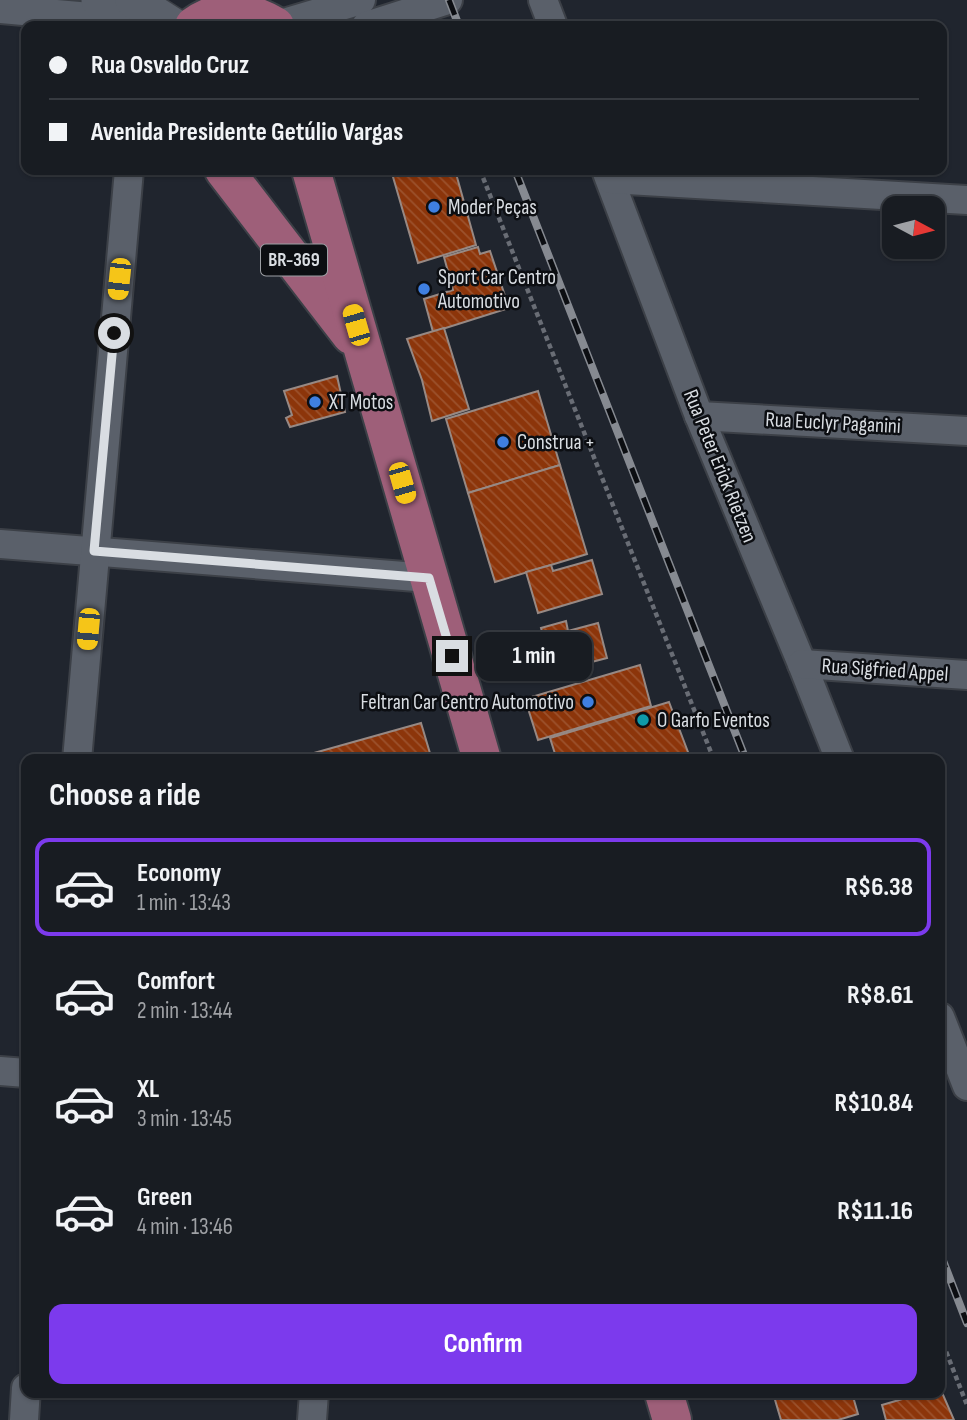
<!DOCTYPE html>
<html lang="en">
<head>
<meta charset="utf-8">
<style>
  :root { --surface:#181c22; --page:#21252a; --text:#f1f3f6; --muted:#9fa1a5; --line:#363a40; --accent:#7c3aed }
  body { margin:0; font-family:"Sofia Sans Condensed",sans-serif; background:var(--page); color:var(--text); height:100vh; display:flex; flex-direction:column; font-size:26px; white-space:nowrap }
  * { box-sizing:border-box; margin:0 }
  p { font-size:23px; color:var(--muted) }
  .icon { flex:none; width:38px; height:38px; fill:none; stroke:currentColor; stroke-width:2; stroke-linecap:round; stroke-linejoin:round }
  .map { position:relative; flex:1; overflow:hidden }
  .sheet { position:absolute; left:21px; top:754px; width:924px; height:644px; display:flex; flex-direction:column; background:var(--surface); border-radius:14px; box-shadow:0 2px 5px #0004,0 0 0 2px var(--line) }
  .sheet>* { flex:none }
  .banner { position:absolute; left:21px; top:21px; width:926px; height:154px; border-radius:14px; box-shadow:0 2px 5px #0004,0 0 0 2px var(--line); display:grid; align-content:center; height:154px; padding:0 28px; background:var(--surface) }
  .needle { width:46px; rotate:97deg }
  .controls { position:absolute; left:882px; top:196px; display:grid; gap:14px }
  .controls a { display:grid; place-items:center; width:63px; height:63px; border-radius:14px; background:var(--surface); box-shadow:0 2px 5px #0004,0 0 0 2px var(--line); font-size:35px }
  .end { position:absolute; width:32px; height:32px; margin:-16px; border:9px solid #d9dde2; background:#111; box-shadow:0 0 0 4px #111 }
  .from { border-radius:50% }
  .bubble { position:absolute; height:49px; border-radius:14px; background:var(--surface); box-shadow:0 2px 5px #0004,0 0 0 2px var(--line); font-size:23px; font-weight:700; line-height:49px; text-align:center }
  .car { position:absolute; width:21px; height:42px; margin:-21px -10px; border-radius:9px; box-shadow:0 0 5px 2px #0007; background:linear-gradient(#f5c518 24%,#345 0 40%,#f5c518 0 76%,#345 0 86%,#f5c518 0) }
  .banner b { display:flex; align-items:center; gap:24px; height:66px; font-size:26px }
  .banner b+b { border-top:2px solid var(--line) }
  .banner i { width:18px; height:18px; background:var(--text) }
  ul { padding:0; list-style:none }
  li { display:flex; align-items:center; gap:21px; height:98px; margin:0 14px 10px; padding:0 14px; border:4px solid transparent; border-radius:14px }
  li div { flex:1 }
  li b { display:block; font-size:26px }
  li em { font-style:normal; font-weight:700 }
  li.active { border-color:var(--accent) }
  li>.icon { width:63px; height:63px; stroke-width:1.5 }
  h2 { padding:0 28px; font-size:32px; line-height:84px }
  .action { display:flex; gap:14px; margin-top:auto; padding:14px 28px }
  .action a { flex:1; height:80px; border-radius:14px; background:var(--accent); color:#fff; font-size:28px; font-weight:700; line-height:80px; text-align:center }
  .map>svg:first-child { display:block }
  .building { fill:url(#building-back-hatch); stroke:#978984; stroke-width:2 }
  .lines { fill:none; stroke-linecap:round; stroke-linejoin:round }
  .minor-casing { stroke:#3c4047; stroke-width:32 }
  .tertiary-casing { stroke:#3c4047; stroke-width:38 }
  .primary-casing { stroke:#3c4047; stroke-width:42 }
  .path { stroke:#696d75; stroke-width:4.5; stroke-dasharray:5 3.5; stroke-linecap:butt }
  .minor { stroke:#5a606a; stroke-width:28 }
  .tertiary { stroke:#5a606a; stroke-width:35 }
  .primary { stroke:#9e5f79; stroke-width:38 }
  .rail-casing { stroke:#868a91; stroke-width:8 }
  .rail { stroke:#0c0e12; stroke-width:5; stroke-dasharray:16; stroke-linecap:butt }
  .route { stroke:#d9dde2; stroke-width:9 }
  .shop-dot { fill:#3f7fe0; stroke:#0c0e12; stroke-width:2.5 }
  .culture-dot { fill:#0f9aa8; stroke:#0c0e12; stroke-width:2.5 }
  .labels { text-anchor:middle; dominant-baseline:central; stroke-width:5; stroke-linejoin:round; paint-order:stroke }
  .shield { fill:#0c0e12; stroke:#9c9fa4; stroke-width:2 }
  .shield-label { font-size:19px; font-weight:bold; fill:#d9dde2 }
  .poi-label { font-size:21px; fill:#d9dde2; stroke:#0c0e12; text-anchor:start }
  .street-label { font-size:21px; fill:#d9dde2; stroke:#0c0e12 }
</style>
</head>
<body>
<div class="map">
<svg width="967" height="1420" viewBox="0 0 967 1420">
  <defs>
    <pattern id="building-back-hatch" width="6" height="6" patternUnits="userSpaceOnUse" patternTransform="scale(1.75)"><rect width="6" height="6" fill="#8c350a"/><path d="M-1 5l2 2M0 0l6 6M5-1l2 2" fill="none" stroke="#9c522d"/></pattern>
  </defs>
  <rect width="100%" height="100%" fill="#20252e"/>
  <!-- building -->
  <g class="building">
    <polygon points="391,170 455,170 476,245 418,263"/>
    <polygon points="478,247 480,254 490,251 509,308 433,332 424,299 453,290 444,257"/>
    <polygon points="444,328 469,409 432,421 422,380 407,339"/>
    <polygon points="337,376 345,412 290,427 286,418 292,415 284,391"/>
    <polygon points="538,391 560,465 468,493 446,419"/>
    <polygon points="560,465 587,554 495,582 468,493"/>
    <polygon points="592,560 602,594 538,613 526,572 551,565 553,571"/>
    <polygon points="566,621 568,631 598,623 607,658 553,672 541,628"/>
    <polygon points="640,665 651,706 538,740 525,699"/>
    <polygon points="669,702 691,760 557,760 550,738"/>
    <polygon points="421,723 432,760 289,760"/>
    <polygon points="940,1388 954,1420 886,1420 882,1405 923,1393 940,1393"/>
    <polygon points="773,1393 852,1393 858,1414 838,1420 781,1420"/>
  </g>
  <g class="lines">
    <!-- minor casing -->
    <g class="minor-casing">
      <g id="minor">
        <polyline points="543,0 553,26"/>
        <polyline points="0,9 113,19"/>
        <polyline points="274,26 361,0"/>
        <polyline points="366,26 448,0"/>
        <polyline points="606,170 699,416 802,664 840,760"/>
        <polyline points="610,179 967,200"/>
        <polyline points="699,416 967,431"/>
        <polyline points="0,544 429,578"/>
        <polyline points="802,664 967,675"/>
        <polyline points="77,760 129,170"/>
        <polyline points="940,1017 967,1086"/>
        <polyline points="0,1071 26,1073"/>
        <polyline points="24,1420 26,1388"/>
        <polyline points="312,1420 314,1393"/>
      </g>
    </g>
    <!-- tertiary casing -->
    <g class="tertiary-casing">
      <g id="tertiary">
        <polyline points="99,0 118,26"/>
        <polyline points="133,0 174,26"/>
      </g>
    </g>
    <!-- primary casing -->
    <g class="primary-casing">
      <g id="primary">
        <path d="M194,26c25,-19 55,-16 81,0"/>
        <polyline points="224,170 351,335"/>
        <polyline points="311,170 482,760"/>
        <polyline points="664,1393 672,1420"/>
      </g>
    </g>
    <!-- path -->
    <g class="path">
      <polyline points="480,170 714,760"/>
      <polyline points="940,1336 967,1405"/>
    </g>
    <!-- minor -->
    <use href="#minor" class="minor"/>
    <!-- tertiary -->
    <use href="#tertiary" class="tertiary"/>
    <!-- primary -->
    <use href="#primary" class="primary"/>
    <!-- rail casing -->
    <g class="rail-casing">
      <g id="rail">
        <polyline points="449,0 459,26"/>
        <polyline points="515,170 746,760"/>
        <polyline points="940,1253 967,1323"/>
      </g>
    </g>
    <!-- rail -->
    <use href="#rail" class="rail"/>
  </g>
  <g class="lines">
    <!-- route -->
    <polyline class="route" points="114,333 94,551 429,578 452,656"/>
  </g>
  <!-- markers -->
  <g class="shop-dot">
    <circle cx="434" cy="207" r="7"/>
    <circle cx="424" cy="289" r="7"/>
    <circle cx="315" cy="402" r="7"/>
    <circle cx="503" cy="442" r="7"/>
    <circle cx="588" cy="702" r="7"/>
  </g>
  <circle class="culture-dot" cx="643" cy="720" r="7"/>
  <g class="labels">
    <!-- shield labels -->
    <rect class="shield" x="261" y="244.5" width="66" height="31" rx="5"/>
    <g class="shield-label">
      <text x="294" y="260">BR-369</text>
    </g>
    <!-- poi labels -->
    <g class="poi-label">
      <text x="448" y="207">Moder Peças</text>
      <text x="438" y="277">Sport Car Centro<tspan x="438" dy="24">Automotivo</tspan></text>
      <text x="329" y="402">XT Motos</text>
      <text x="517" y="442">Construa +</text>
      <text x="574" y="702" text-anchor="end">Feltran Car Centro Automotivo</text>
      <text x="657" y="720">O Garfo Eventos</text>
    </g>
    <!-- street labels -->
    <g class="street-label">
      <text transform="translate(833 423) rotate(3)">Rua Euclyr Paganini</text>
      <text transform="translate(720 466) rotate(68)">Rua Peter Erick Rietzen</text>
      <text transform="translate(885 670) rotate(4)">Rua Sigfried Appel</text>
    </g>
  </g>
</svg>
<div class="controls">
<a><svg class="needle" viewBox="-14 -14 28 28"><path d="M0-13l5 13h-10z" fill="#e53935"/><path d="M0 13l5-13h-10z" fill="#9fa1a5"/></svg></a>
</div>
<i class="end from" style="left:114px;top:333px"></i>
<i class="end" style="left:452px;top:656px"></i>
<div class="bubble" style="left:476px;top:632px;width:116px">1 min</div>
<i class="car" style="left:119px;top:279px;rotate:186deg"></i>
<i class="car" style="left:356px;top:325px;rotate:344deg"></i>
<i class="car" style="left:402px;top:483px;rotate:164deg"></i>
<i class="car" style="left:88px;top:629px;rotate:185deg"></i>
<div class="banner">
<b><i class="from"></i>Rua Osvaldo Cruz</b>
<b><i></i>Avenida Presidente Getúlio Vargas</b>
</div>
<section class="sheet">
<h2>Choose a ride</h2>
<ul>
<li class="active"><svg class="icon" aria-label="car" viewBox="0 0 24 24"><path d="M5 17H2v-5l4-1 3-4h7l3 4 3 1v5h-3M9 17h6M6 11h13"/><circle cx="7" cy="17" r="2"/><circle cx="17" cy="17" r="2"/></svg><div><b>Economy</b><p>1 min · 13:43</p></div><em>R$6.38</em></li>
<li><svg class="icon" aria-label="car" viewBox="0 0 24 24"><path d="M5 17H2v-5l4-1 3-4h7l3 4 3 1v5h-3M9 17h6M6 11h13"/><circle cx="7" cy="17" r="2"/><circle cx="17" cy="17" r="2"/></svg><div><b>Comfort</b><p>2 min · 13:44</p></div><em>R$8.61</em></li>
<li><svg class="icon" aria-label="car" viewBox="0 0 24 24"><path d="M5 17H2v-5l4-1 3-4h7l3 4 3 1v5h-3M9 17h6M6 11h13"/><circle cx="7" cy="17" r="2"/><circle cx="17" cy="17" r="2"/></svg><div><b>XL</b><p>3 min · 13:45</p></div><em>R$10.84</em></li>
<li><svg class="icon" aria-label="car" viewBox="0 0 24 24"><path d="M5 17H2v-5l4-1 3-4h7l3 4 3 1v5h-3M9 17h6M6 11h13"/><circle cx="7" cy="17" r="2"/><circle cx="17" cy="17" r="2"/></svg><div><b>Green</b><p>4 min · 13:46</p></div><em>R$11.16</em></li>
</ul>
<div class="action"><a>Confirm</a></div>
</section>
</div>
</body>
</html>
